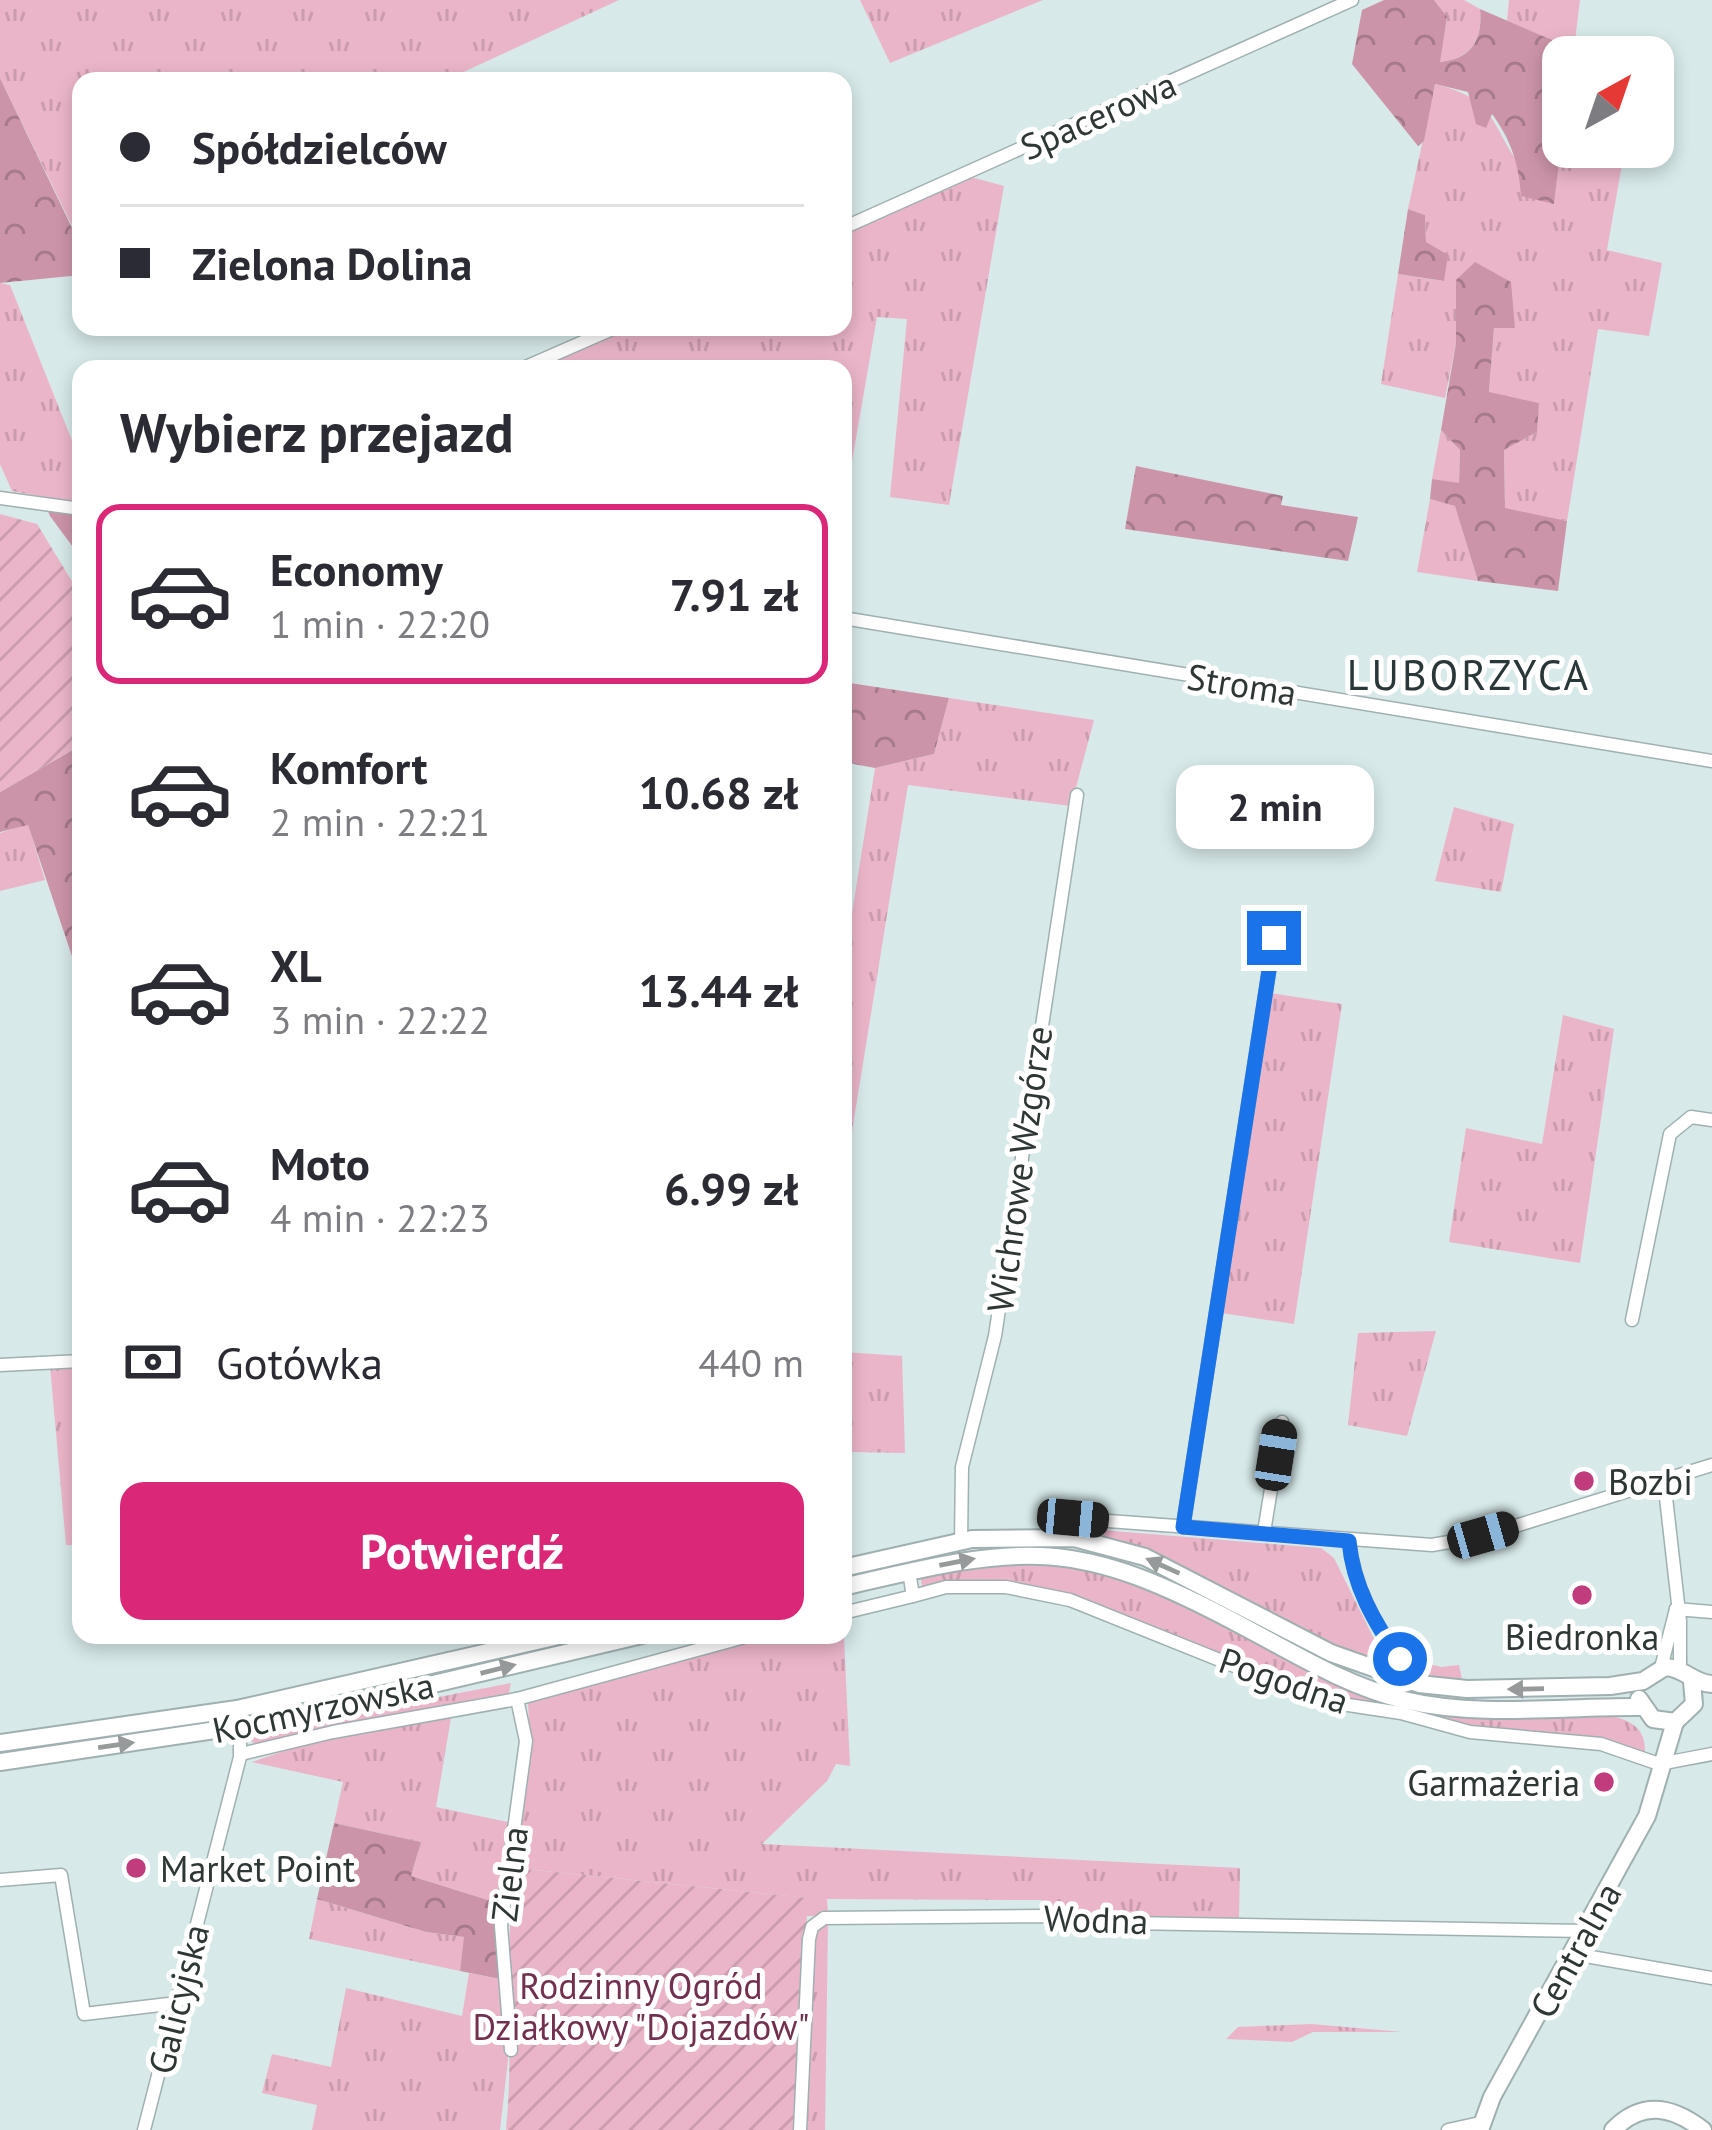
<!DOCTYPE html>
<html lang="pl">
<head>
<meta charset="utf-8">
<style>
  :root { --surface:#fff; --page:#f2f2f3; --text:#2b2b33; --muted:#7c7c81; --line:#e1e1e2; --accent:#db2777 }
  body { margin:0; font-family:"PT Sans",sans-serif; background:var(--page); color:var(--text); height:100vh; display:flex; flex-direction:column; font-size:45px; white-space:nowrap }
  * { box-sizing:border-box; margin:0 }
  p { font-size:39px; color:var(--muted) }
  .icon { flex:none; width:66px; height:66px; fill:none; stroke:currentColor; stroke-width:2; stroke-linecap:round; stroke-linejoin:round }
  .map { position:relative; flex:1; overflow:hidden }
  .details { position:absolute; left:72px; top:360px; width:780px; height:1284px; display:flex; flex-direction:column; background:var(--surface); border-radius:24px; box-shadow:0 6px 18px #0003 }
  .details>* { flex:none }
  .top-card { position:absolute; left:72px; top:72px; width:780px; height:264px; border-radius:24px; box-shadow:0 6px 18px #0003; display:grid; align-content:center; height:264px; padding:0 48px; background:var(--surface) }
  .needle { width:78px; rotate:40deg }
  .fabs { position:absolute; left:1542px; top:36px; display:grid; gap:24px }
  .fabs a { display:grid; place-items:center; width:132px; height:132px; border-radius:24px; background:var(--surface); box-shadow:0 6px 18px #0003; font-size:60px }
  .end { position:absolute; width:54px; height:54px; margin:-27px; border:15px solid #1a73e8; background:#fff; box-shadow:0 0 0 6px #fff }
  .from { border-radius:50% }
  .bubble { position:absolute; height:84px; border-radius:24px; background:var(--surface); box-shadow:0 6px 18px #0003; font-size:39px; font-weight:600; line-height:84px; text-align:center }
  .car { position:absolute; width:36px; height:72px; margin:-36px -18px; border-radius:15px; box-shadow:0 0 9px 3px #0007; background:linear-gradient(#222 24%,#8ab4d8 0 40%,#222 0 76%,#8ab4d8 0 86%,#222 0) }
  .top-card b { display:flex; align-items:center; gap:42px; height:114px; font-size:45px }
  .top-card b+b { border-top:3px solid var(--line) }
  .top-card i { width:30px; height:30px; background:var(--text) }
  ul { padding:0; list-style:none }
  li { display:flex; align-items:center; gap:36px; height:180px; margin:0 24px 18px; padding:0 24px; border:6px solid transparent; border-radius:24px }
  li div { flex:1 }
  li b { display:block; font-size:45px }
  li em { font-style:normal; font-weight:600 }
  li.on { border-color:var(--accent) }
  li>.icon { width:108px; height:108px; stroke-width:1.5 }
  h2 { padding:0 48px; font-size:54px; line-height:144px }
  .pay { display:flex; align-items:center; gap:30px; height:132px; padding:0 48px; font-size:45px }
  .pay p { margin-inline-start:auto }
  .button { display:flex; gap:24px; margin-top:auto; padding:24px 48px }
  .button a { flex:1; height:138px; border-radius:24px; background:var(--accent); color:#fff; font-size:48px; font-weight:600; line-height:138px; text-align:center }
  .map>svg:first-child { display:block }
  .grass { fill:url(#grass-tufts) }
  .forest { fill:url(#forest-crowns) }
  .garden { fill:url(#garden-furrows) }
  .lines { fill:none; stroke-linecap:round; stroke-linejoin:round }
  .street-casing { stroke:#a0b0b1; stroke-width:15 }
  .secondary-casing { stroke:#a0b0b1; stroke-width:20 }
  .street { stroke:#fff; stroke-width:12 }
  .secondary { stroke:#fff; stroke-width:16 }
  .oneway { fill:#979a9a }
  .route { stroke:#1a73e8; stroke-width:15 }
  .poi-dot { fill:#c13c7d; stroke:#fff; stroke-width:4.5 }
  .labels { text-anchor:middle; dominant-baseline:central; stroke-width:10; stroke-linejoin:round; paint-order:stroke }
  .street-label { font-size:36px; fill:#2f3636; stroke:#fff }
  .poi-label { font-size:36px; fill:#2f3636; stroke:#fff; text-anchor:start }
  .park-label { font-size:36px; fill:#73304e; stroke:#fff }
  .quarter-label { font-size:42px; letter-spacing:3px; fill:#293738; stroke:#fff }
</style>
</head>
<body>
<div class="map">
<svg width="1712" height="2130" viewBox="0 0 1712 2130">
  <defs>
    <pattern id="grass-tufts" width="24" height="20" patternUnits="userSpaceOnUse" patternTransform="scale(3)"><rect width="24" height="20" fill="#ebb5c9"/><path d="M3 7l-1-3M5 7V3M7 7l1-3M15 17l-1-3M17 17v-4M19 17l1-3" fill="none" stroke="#ca9cad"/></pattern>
    <pattern id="forest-crowns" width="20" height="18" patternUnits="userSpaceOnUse" patternTransform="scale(3)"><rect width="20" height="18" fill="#cc94a9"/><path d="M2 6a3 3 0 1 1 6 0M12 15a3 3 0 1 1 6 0" fill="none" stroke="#a67a8a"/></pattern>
    <pattern id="garden-furrows" width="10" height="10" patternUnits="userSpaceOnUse" patternTransform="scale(3)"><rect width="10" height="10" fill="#ebb5c9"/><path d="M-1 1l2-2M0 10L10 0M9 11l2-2" fill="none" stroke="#ca9cad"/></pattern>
  </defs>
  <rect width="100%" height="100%" fill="#d7e9e9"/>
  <!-- grass -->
  <g class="grass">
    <polygon points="0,0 619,0 444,81 81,81 81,229 75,232 0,78"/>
    <polygon points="860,0 1043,0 890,63"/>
    <path d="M1434,0h30l16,9c3,31 -9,50 -41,53l8,-44z"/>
    <polygon points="1509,0 1580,0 1574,49 1622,57 1572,57 1573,49 1507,21"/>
    <path d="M1435,84c62,16 54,38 86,83 9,13 22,24 33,36l9,-73v17h62l-18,103 55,13 -13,73 -51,-7 -31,192 -62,-12 -1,-59 33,-18 1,-29 -49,-10 5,-66h21l-59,-47v63l-11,55 -64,-14 17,-110 45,7 -17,-39 -1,-27 -17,-6z"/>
    <polygon points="971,177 1004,186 949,505 890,497 907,319 877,317 843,513 843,369 539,369 633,327 843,327 843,233"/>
    <polygon points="0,283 10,285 81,463 81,504 12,491 0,464"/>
    <polygon points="1441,430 1460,450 1459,484 1432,479"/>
    <polygon points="1430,499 1455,505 1478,581 1417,572"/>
    <polygon points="949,698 1094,720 1071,806 908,785 843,1187 843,970 875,768 934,754"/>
    <polygon points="1454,807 1514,824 1501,892 1435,881"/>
    <polygon points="28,824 45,880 0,891 0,833"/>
    <polygon points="1270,993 1342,1004 1294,1324 1215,1312"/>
    <polygon points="1563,1015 1614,1029 1580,1263 1449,1242 1466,1128 1542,1144"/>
    <polygon points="1436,1331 1407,1436 1348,1425 1358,1333"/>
    <polygon points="844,1352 902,1356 905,1453 852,1452 843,1408"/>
    <polygon points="81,1364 81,1545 66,1545 50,1366"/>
    <path d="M1065,1527l256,21 13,10 46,93 61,16 18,-2 3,14c-145,-10 -252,-126 -397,-152z"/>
    <path d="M1039,1562l64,9 41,14 199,104 51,17 50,10h167c22,5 35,13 34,38l-43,-14 -130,-11 -150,-31 -157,-64 -160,-49 -82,5 -3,-14z"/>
    <polygon points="843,1616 850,1766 836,1764 827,1781 762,1844 1240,1868 1239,1920 1043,1919 1042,1900 827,1899 828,1916 807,1916 807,1898 516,1868 530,1744 528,1703 667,1659 765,1635 843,1635"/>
    <polygon points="511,1683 508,1697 260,1748 249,1739 253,1733"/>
    <polygon points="451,1718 436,1807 512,1823 501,1904 411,1876 421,1842 334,1823 343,1782 252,1762 332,1735"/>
    <polygon points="317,1899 426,1932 465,1937 460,1971 309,1939"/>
    <polygon points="828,1923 825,2130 803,2130 814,1933"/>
    <polygon points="469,1973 500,1979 508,2060 500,2130 312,2130 317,2105 262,2093 272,2054 331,2067 346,1988 462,2016"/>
    <polygon points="1311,2024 1403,2032 1313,2032 1292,2042 1226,2039 1238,2027"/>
  </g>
  <!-- forest -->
  <g class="forest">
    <path d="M1384,0h50l13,17 -7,45c32,-3 43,-23 40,-53l93,40 -1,8h-9v73l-9,74 -33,-8c-2,-32 -10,-56 -29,-82l-6,14 -10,-4 -8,-32 -33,-8 -11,57 -6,5 -66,-82 10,-54z"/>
    <polygon points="0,78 74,232 81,229 81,275 0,283"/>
    <polygon points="1408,209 1425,215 1426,242 1448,255 1444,281 1398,274"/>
    <polygon points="1475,262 1511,282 1515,328 1494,328 1489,392 1539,403 1537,432 1504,450 1505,508 1567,521 1558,591 1478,581 1455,506 1430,499 1432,479 1459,483 1460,450 1441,430 1456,343 1456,280"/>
    <polygon points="1136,466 1283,496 1281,505 1358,517 1348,561 1125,529"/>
    <polygon points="47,509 81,513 81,558 50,516"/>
    <polygon points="843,682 949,698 934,754 875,768 843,762"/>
    <polygon points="81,745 81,983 28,825 0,832 0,792"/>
    <polygon points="334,1823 421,1842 411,1876 501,1904 500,1979 460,1971 464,1937 426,1932 317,1899"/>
  </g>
  <!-- garden -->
  <g class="garden">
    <polygon points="0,514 37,524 81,596 81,745 0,792"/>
    <path d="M516,1868l292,30 -13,232h-289c9,-88 -4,-175 10,-262z"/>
  </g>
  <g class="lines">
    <!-- street casing -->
    <g class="street-casing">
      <g id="street">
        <polyline points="843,228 1352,0"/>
        <polyline points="521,369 617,327"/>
        <polyline points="0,498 81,509"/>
        <polyline points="843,618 1712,761"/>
        <polyline points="1632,1320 1670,1134 1691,1117 1712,1120"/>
        <polyline points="0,1365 81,1361"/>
        <polyline points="1664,1480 1680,1621 1680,1670"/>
        <polyline points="1068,1518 1432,1545 1483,1536 1712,1465"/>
        <polyline points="1183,1527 1274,938"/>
        <polyline points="1264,1532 1282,1422"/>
        <path d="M1349,1541c5,45 25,81 50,118"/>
        <polyline points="961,1542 962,1467 995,1336 1077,795"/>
        <polyline points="909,1572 913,1596 946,1587 1006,1587 1070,1600 1322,1701 1401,1713 1470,1732 1601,1744 1659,1764 1712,1754"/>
        <polyline points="1676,1609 1712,1612"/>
        <polyline points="843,1613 913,1596"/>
        <polyline points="1661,1668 1676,1609"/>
        <polyline points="241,1754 333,1732 517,1699 752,1635"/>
        <polyline points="0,1880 61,1875 84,2014 177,2003"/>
        <polyline points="1574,1954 1712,1978"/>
        <polyline points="511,2050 501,1926 526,1741 517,1699"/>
        <polyline points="144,2130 240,1757 240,1727"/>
        <polyline points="800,2130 809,1939 812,1927 824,1918 1045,1916 1071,1922 1586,1931"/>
        <polyline points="1448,2130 1480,2123"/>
      </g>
    </g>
    <!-- secondary casing -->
    <g class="secondary-casing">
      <g id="secondary">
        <path d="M843,1568l129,-29 102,-1 71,19 186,96 88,31 48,5 143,-3 33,-5 22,-14c20,1 27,16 47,17"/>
        <path d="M843,1587c185,-44 232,-51 403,41 51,27 101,58 158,72 75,18 160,6 237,7"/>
        <polyline points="1639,1699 1653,1719 1675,1722 1694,1704 1692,1682"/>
        <polyline points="0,1743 237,1709 563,1635"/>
        <polyline points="0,1762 276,1721 642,1635"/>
        <polyline points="1480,2130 1492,2097 1647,1816 1675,1722"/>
        <path d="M1613,2130c29,-30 59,-24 90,0"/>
      </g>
    </g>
    <!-- street -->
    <use href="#street" class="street"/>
    <!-- secondary -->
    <use href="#secondary" class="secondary"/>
  </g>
  <!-- one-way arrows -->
  <defs><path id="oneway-solid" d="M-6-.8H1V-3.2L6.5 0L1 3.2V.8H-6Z" transform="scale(3)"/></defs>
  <g class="oneway">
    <use href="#oneway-solid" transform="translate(957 1562) rotate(-11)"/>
    <use href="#oneway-solid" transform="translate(1163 1566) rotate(-156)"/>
    <use href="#oneway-solid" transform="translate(498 1669) rotate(-14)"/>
    <use href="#oneway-solid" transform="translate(1526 1689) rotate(179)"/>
    <use href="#oneway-solid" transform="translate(116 1745) rotate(-8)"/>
  </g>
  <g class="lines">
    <!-- route -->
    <path class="route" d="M1274,938l-91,589 166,14c4,45 25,81 51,118"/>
  </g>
  <!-- markers -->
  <g class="poi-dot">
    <circle cx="1584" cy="1481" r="12"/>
    <circle cx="1582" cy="1595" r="12"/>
    <circle cx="1604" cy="1782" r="12"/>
    <circle cx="136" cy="1868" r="12"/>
  </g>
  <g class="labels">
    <!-- street labels -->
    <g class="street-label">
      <text transform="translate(1098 115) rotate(-24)">Spacerowa</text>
      <text transform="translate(1242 684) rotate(9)">Stroma</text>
      <text transform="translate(1019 1169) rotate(-82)">Wichrowe Wzgórze</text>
      <text transform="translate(1284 1680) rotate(19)">Pogodna</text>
      <text transform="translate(323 1707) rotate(-12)">Kocmyrzowska</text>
      <text transform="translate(509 1874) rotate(-83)">Zielna</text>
      <text transform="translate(1096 1919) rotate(2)">Wodna</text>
      <text transform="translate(1575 1950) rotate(-61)">Centralna</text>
      <text transform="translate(178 1999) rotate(-76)">Galicyjska</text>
    </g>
    <!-- poi labels -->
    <g class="poi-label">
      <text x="1608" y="1481">Bozbi</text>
      <text x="1582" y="1636" text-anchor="middle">Biedronka</text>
      <text x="1580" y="1782" text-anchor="end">Garmażeria</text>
      <text x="160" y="1868">Market Point</text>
    </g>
    <!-- park labels -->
    <g class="park-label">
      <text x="641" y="1985">Rodzinny Ogród<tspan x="641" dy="41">Działkowy "Dojazdów"</tspan></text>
    </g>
    <!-- quarter labels -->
    <g class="quarter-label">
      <text x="1469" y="674">LUBORZYCA</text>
    </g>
  </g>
</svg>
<div class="fabs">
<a><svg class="needle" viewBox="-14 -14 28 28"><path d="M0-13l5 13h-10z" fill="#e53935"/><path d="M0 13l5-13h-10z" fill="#7c7c81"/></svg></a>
</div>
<i class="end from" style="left:1400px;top:1659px"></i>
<i class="end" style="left:1274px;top:938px"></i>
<div class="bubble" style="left:1176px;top:765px;width:198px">2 min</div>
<i class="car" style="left:1276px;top:1455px;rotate:9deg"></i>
<i class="car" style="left:1073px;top:1518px;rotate:95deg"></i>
<i class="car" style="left:1483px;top:1535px;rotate:74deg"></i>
<div class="top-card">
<b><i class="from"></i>Spółdzielców</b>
<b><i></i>Zielona Dolina</b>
</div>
<section class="details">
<h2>Wybierz przejazd</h2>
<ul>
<li class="on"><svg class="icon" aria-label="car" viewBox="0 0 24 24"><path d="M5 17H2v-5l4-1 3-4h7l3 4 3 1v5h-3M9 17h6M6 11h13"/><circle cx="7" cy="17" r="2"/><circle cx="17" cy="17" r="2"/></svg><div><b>Economy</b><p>1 min · 22:20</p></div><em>7.91 zł</em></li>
<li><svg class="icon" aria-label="car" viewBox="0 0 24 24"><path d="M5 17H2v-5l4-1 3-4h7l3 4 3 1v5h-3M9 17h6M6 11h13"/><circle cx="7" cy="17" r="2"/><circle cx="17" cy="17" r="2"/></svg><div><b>Komfort</b><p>2 min · 22:21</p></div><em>10.68 zł</em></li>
<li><svg class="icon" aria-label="car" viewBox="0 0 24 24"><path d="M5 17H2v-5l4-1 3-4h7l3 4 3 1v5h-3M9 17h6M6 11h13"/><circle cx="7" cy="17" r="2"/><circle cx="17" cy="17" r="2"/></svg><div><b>XL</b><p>3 min · 22:22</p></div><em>13.44 zł</em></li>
<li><svg class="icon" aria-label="car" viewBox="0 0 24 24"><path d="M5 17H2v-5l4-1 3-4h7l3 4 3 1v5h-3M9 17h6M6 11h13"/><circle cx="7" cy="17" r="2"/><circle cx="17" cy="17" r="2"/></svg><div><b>Moto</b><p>4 min · 22:23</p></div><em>6.99 zł</em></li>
</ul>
<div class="pay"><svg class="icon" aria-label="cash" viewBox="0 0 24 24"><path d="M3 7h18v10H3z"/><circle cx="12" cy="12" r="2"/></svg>Gotówka<p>440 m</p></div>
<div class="button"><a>Potwierdź</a></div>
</section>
</div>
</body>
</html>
